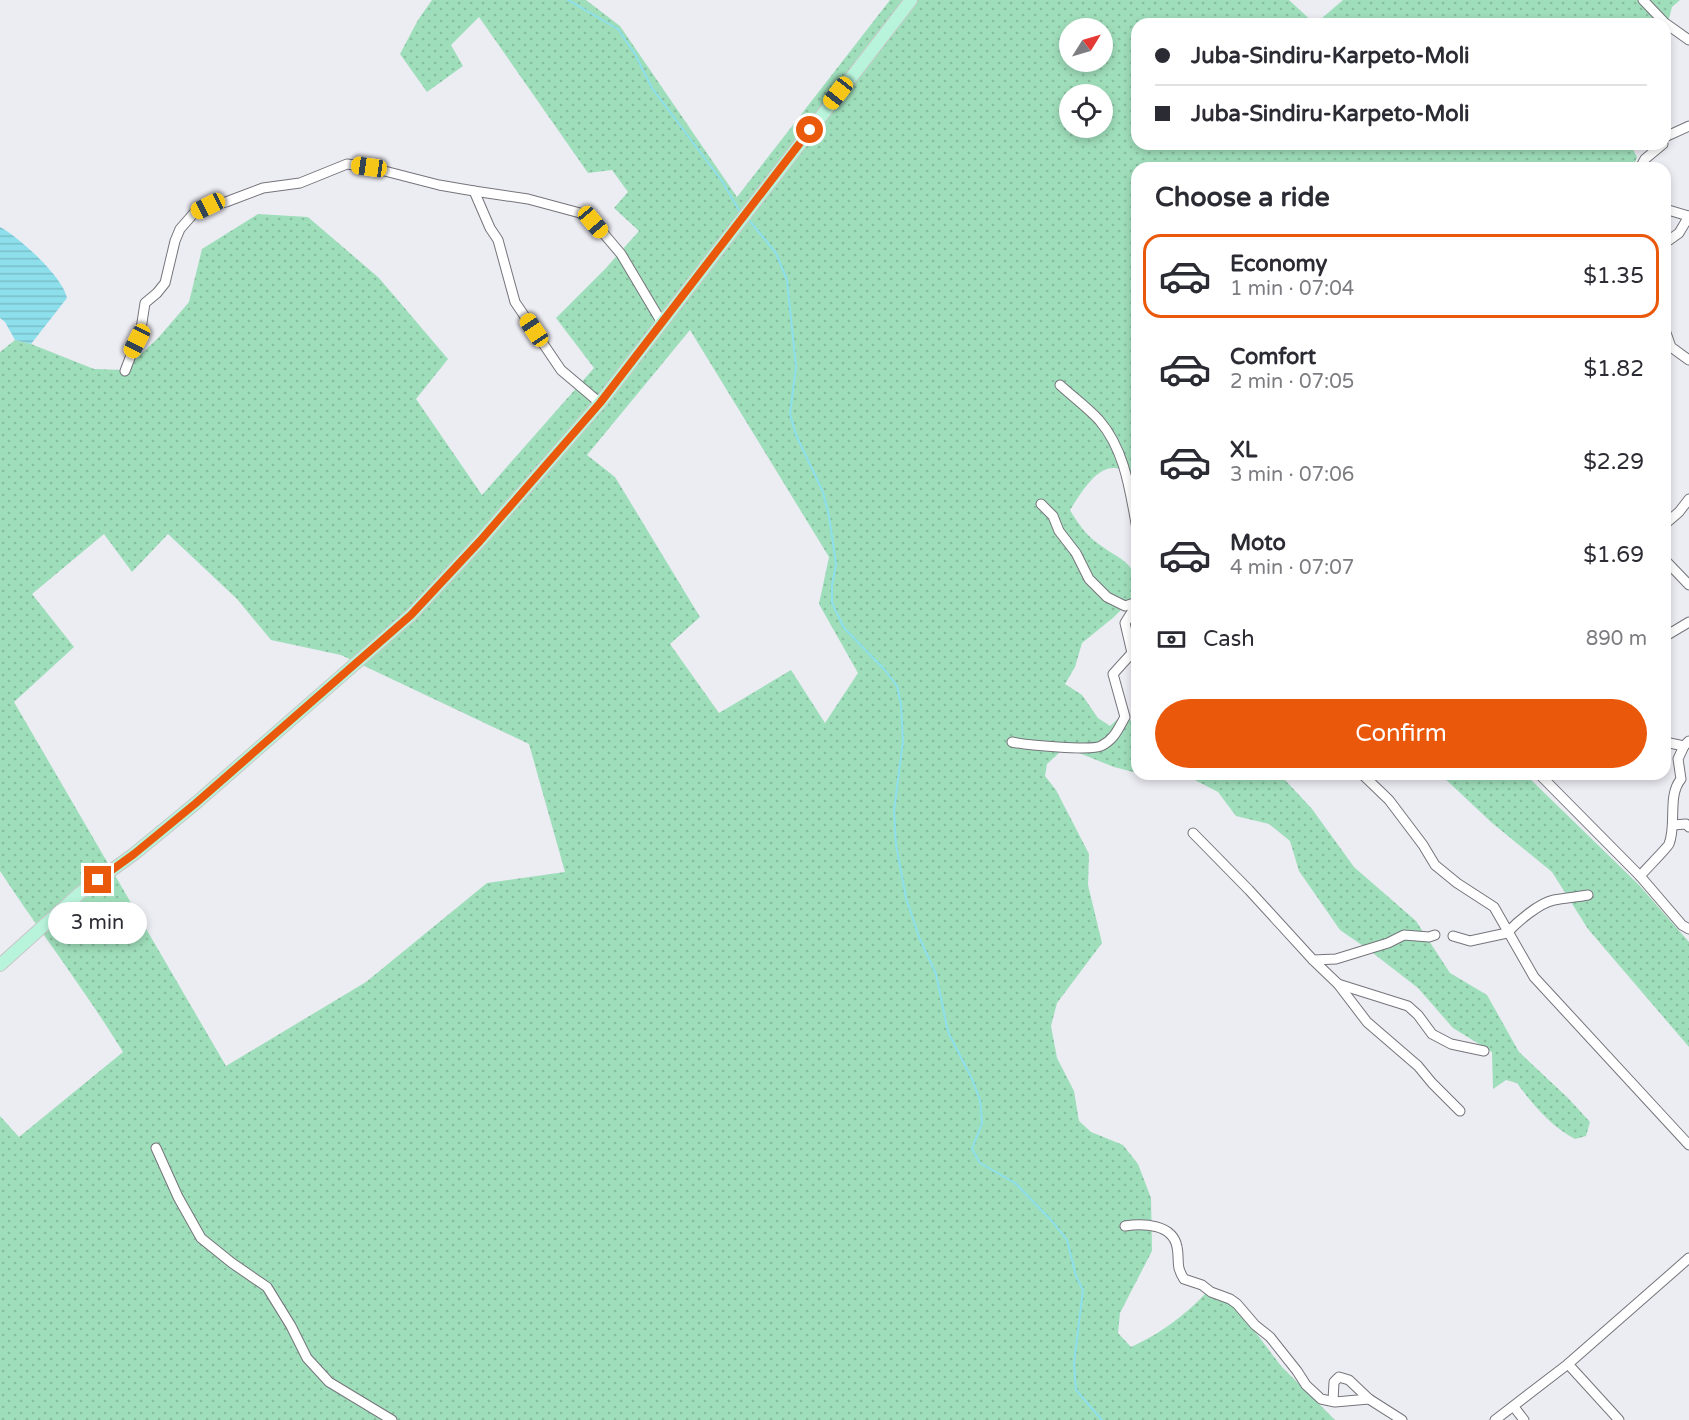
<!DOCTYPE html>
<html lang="en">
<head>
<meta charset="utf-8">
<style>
  :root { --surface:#fff; --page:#f2f2f3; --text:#2b2b33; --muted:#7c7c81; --line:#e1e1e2; --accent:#ea580c }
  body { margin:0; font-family:"Varela Round",sans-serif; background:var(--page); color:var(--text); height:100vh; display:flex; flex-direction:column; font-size:22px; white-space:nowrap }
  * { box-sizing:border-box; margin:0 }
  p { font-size:20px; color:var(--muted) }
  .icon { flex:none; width:33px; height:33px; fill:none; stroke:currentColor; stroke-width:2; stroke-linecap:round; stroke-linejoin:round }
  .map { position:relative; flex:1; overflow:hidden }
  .panel { position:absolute; left:1131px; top:162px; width:540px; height:618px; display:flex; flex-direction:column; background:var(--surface); border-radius:18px; box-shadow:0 3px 9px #0003 }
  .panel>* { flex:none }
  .banner { position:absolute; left:1131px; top:18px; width:540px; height:132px; border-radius:18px; box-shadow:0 3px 9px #0003; display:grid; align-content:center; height:132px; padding:0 24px; background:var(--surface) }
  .needle { width:39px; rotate:53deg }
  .controls { position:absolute; left:1059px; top:18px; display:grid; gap:12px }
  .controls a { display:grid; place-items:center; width:54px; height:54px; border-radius:50%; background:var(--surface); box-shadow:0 3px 9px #0003; font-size:30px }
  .end { position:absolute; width:27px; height:27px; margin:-14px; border:8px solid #ea580c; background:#fff; box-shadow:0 0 0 3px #fff }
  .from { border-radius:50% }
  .bubble { position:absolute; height:42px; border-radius:21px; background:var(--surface); box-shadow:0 3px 9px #0003; font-size:20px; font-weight:600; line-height:42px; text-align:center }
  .car { position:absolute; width:18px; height:36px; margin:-18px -9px; border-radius:8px; box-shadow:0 0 4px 2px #0007; background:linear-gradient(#f5c518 24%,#345 0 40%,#f5c518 0 76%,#345 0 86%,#f5c518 0) }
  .banner b { display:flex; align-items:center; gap:21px; height:57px; font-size:22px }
  .banner b+b { border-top:2px solid var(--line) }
  .banner i { width:15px; height:15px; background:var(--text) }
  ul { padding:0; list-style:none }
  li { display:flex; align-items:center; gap:18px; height:84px; margin:0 12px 9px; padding:0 12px; border:3px solid transparent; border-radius:18px }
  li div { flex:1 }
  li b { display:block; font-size:22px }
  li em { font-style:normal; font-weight:600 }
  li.active { border-color:var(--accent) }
  li>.icon { width:54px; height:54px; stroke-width:1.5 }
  h2 { padding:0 24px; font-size:27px; line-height:72px }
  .pay { display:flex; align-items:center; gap:15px; height:66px; padding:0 24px; font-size:22px }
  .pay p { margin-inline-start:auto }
  .primary-button { display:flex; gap:12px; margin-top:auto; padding:12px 24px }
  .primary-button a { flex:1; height:69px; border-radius:36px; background:var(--accent); color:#fff; font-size:24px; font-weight:600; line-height:69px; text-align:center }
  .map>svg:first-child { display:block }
  .grass { fill:url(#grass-dots); fill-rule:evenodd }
  .water { fill:url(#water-rules) }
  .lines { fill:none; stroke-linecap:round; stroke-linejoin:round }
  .stream { stroke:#8ddfeb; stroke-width:2 }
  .minor-casing { stroke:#75747b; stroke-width:11 }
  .major-casing { stroke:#c8c8c9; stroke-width:14 }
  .minor { stroke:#fff; stroke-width:9 }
  .major { stroke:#b8f4db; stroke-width:12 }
  .route { stroke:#ea580c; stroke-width:8 }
</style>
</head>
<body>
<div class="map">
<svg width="1689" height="1420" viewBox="0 0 1689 1420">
  <defs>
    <pattern id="grass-dots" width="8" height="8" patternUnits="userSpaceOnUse" patternTransform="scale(1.5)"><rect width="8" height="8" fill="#9fdebb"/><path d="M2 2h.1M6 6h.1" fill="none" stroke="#88bea0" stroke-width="1.8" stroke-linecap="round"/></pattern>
    <pattern id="water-rules" width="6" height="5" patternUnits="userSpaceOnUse" patternTransform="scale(1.5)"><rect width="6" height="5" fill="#8ddfeb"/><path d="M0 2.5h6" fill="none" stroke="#79bfc9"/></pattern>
  </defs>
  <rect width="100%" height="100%" fill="#ececf3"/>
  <!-- grass -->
  <g class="grass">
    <path d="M432,0h154l34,26 117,171 153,-197h399l26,24 28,-24h337l-8,7 -5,19 -2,-2h-528v120h493l7,13 -4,11h-496v314c-5,-4 -10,-9 -15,-12 -23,-11 -42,25 -52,40 8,14 17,26 30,35 22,16 37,17 37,49l-23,23 -32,26 -7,24 -10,17 17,11 16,23 12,8 11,-10 16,6v51l-23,-6 -40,-16 -14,1 -13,12 -2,12 11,14 33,64 -1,31 14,58 -45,60 -6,23 6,32 17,33 5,30 12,11 32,13 15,19 13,34 1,53 -32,62 -2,20 13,14c32,-15 53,-31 77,-56l20,5 53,70 54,54h-1335v-304l19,21 104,-85c-38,-62 -83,-120 -123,-181v-519l15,-12 16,4 63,25 30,1 35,-33 30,-35 13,-53 56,-35 50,3 71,61 69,81 -32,40 66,96 112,-127 -38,-50 49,-49 34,-38 -25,-23 14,-16 -16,-22 -24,3 -109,-156 -28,28 12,21 -36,26 -27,-38 18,-34zM1070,28h32v34h-32zM1070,94h32v34h-32zM690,330l139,227 -10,47 39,69 -33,50 -34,-53 -72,43 -49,-69 30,-27 -85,-140 -28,-22zM104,534l28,38 36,-38 69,65 34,41 70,15 188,89 36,128 -78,11 -121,99 -140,84 -212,-364 60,-55 -42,-53z"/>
    <path d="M1144,774h132l10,7 26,28 42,58 62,54 34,52 37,22 32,57 49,46 22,24 -4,14 -11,3c-23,-12 -43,-35 -58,-56l-11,-3 -13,9 -1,-37 -39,-24 -35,-40 -49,-38 -29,-20 -41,-59 -9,-30 -21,-17 -33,-8 -18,-24 -25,-13z"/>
    <polygon points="1440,774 1525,774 1639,885 1689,942 1689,1047 1588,929 1552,872 1491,822"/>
  </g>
  <!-- water -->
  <path class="water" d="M0,227c19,10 63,50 67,71l-36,46 -16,-4 -10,-18 -5,-4z"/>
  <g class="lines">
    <!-- stream -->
    <g class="stream">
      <polyline points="568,0 618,29 635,54 652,88 722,181 740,212"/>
      <polyline points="749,220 776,253 787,280 796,367 790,414 796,435 823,492 829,516 836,564 832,585 832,603 844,628 885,670 897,686 901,704 903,741 894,811 896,845 906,898 919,937 936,974 948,1032 972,1079 980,1100 982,1123 972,1149 980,1163 1015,1183 1052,1221 1067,1240 1076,1276 1083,1290 1074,1363 1076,1390 1102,1420"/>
    </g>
    <!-- minor casing -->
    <g class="minor-casing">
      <g id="minor">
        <polyline points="1643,0 1665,23 1689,40"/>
        <polyline points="1665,137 1689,126"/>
        <polyline points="1640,168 1645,159 1663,144"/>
        <polyline points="474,191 528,199 580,213 593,221 621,254 662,323"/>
        <polyline points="1665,209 1688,216"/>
        <polyline points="1665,243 1679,233 1689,216"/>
        <polyline points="1665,330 1671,347 1689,360"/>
        <polyline points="125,371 141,329 145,303 157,293 165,283 175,241 180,229 194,213 208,206 226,202 263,188 300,183 347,164 369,167 439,185 474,191 490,228 498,240 515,302 561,370 600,403"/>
        <path d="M1060,385c13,12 27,22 39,35 26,30 31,71 38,109"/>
        <polyline points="1041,504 1053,516 1059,531 1076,553 1089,579 1107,597 1125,606 1137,602"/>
        <polyline points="1665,524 1679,512 1689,499"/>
        <polyline points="1665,560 1689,585"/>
        <polyline points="1665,634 1669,634 1689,622"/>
        <path d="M1012,742c14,3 79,9 89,4 13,-6 17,-17 24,-29l-12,-43 19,-21 -7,-30 12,-19"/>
        <polyline points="1665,742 1684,746 1689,741"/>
        <polyline points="1362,774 1389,800 1423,845 1435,865 1457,883 1494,907 1534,977 1689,1145"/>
        <polyline points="1539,774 1640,876 1682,925 1689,929"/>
        <polyline points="1673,825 1686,824 1689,827"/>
        <polyline points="1193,833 1249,890 1313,960 1338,984 1367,1022 1418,1066 1432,1083 1460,1111"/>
        <path d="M1640,876c5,-6 28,-29 29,-32 8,-20 -2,-48 12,-65l-3,-20 6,-13"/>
        <path d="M1453,936l17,5 37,-8c10,-11 32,-30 47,-33 11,-2 23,-3 34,-5"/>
        <polyline points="1313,960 1336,959 1388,943 1404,935 1429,937 1435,935"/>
        <polyline points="1338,984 1408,1006 1418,1015 1432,1034 1451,1044 1484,1051"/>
        <polyline points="156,1148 178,1197 201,1238 232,1263 267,1287 291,1326 307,1358 329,1382 392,1420"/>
        <path d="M1125,1226c18,-3 48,-2 52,21 3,14 -2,18 7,32l18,6 9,7 19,7 7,5 18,21 15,12 27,34 9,14 15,14 14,3 34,-3 33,21"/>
        <polyline points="1568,1364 1619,1420"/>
        <polyline points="1333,1401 1334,1382 1339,1377 1349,1380 1369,1399"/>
        <polyline points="1514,1407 1524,1420"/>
        <polyline points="1495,1420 1568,1364 1689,1258"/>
      </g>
    </g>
    <!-- major casing -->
    <g class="major-casing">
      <polyline id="major" points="0,965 80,893 134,854 196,803 411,615 480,541 600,403 911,0"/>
    </g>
    <!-- minor -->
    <use href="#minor" class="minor"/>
    <!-- major -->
    <use href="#major" class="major"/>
  </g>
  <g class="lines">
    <!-- route -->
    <polyline class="route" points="98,880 134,854 196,803 411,615 480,541 600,403 810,130"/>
  </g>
</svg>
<div class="controls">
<a><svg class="needle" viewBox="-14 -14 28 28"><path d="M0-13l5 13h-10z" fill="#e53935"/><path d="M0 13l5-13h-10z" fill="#7c7c81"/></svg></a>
<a><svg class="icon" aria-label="locate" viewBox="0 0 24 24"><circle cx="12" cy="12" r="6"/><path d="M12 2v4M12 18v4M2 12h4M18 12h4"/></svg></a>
</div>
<i class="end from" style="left:810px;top:130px"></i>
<i class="end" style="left:98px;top:880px"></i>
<div class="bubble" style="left:48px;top:902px;width:99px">3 min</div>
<i class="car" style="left:838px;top:93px;rotate:218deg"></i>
<i class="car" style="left:369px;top:167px;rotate:278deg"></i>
<i class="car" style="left:208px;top:206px;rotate:244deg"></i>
<i class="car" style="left:593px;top:222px;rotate:140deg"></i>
<i class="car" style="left:534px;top:330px;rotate:326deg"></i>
<i class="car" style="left:137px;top:341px;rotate:207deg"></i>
<div class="banner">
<b><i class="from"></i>Juba-Sindiru-Karpeto-Moli</b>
<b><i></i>Juba-Sindiru-Karpeto-Moli</b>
</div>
<section class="panel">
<h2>Choose a ride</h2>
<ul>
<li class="active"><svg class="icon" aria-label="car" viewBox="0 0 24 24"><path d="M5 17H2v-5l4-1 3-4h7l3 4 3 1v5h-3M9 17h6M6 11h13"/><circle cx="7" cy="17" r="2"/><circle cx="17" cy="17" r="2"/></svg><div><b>Economy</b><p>1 min · 07:04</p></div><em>$1.35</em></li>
<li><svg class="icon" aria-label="car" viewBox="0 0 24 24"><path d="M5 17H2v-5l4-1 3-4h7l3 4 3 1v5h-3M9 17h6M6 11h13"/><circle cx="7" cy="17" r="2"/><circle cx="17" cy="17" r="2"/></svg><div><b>Comfort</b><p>2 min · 07:05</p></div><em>$1.82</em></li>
<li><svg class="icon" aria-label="car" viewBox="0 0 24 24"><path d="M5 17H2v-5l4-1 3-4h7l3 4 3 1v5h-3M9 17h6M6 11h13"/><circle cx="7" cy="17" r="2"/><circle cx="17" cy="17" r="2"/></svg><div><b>XL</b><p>3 min · 07:06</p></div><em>$2.29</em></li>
<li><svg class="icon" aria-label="car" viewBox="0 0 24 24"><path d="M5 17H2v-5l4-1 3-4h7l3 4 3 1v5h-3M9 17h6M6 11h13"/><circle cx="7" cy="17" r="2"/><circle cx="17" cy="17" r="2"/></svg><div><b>Moto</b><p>4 min · 07:07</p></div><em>$1.69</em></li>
</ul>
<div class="pay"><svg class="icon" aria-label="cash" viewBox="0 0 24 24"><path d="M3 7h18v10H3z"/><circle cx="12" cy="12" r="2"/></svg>Cash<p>890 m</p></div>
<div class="primary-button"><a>Confirm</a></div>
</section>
</div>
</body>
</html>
